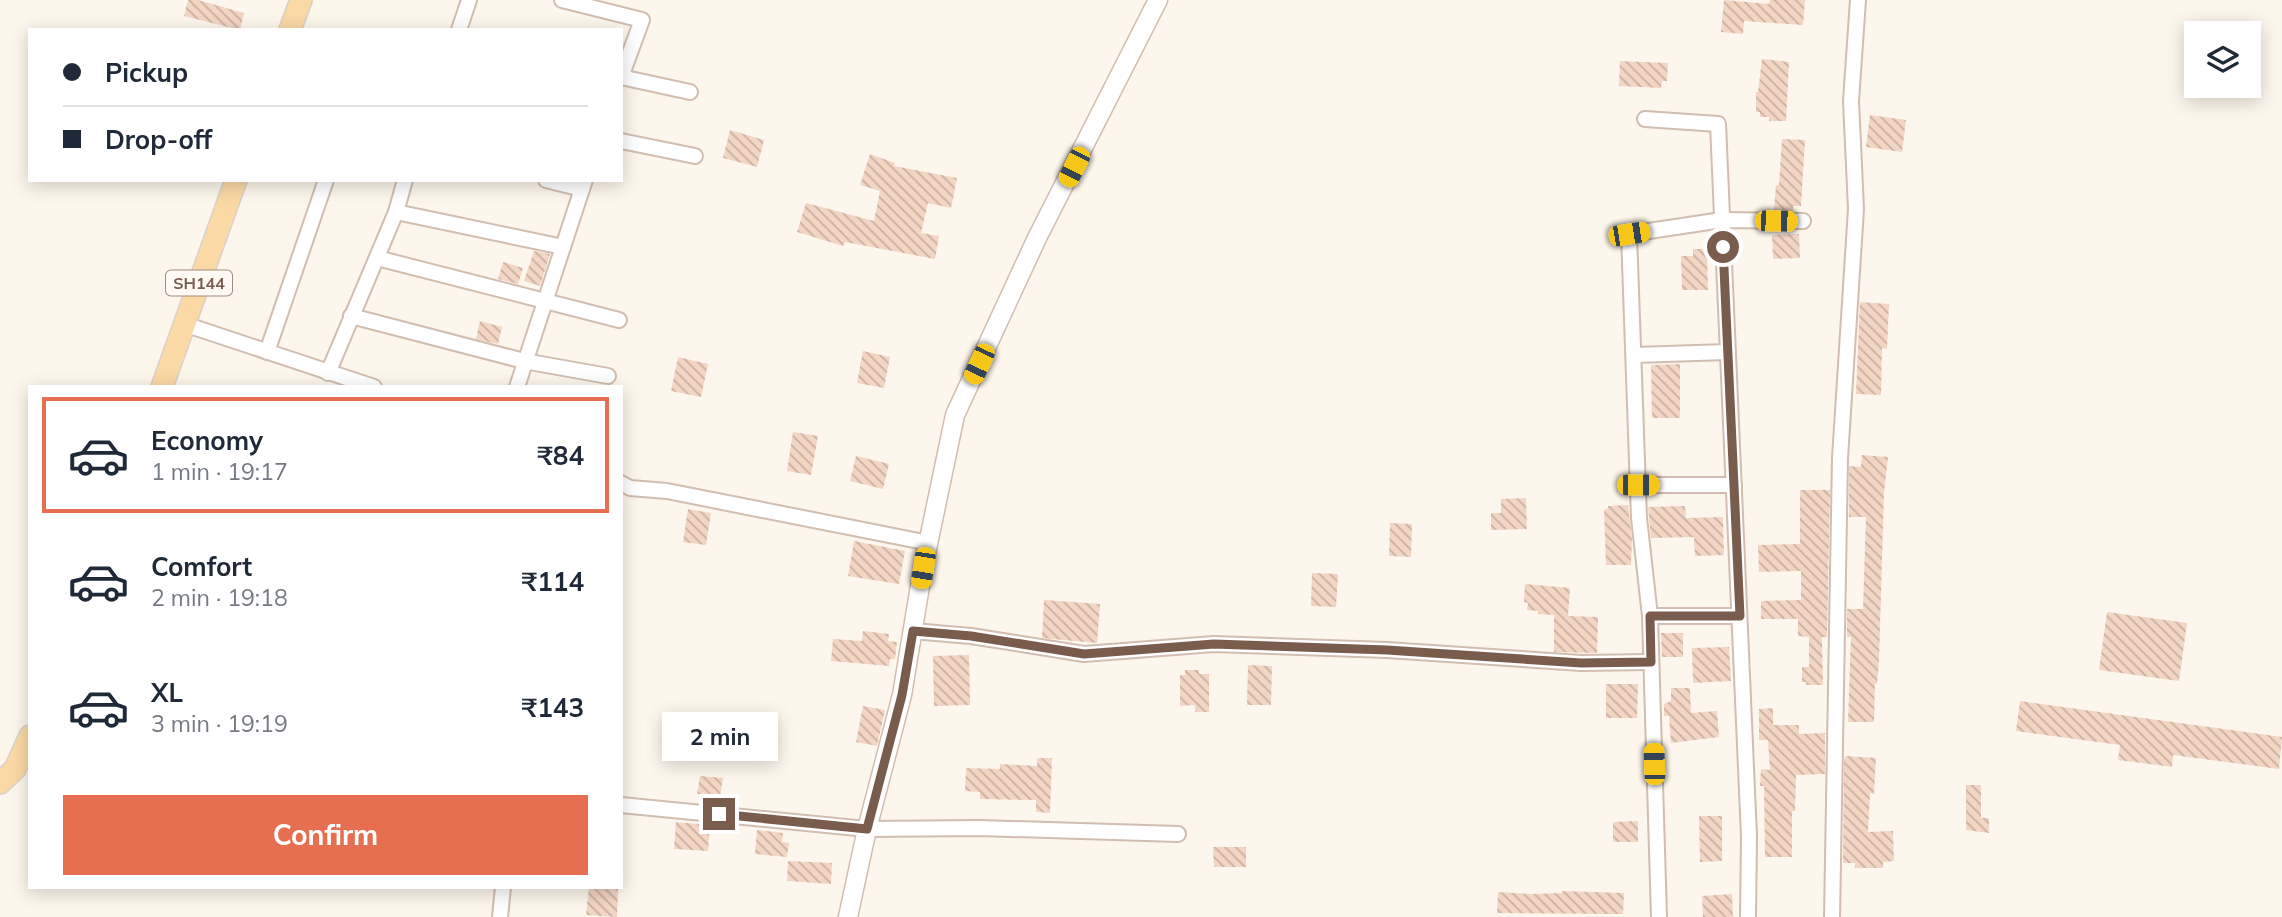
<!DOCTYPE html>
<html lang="en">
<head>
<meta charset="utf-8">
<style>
  :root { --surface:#fff; --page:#f6f6f7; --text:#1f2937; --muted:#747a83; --line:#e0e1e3; --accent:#e76f51 }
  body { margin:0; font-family:Mulish,sans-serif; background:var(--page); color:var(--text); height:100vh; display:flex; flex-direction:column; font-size:26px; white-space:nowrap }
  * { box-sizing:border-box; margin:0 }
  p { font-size:23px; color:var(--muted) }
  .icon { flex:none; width:38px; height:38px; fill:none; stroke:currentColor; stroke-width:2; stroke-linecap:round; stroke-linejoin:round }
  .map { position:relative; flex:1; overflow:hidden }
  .drawer { position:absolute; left:28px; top:385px; width:595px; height:504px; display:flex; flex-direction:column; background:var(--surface); border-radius:0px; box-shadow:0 4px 18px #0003 }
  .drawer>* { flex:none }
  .guide { position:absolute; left:28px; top:28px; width:595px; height:154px; border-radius:0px; box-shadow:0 4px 18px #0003; display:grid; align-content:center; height:154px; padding:0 35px; background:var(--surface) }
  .buttons { position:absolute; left:2184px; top:21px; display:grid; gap:14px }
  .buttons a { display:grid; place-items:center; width:77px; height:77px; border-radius:0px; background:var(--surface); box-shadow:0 4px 18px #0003; font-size:35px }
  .end { position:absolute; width:32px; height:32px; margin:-16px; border:9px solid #7a5c4d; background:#fff; box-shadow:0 0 0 4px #fff }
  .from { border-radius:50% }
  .bubble { position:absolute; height:49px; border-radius:0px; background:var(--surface); box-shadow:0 4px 18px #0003; font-size:23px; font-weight:700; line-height:49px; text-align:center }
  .car { position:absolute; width:21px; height:42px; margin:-21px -10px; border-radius:9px; box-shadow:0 0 5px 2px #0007; background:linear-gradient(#f5c518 24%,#345 0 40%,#f5c518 0 76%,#345 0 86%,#f5c518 0) }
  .guide b { display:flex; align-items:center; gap:24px; height:66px; font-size:26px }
  .guide b+b { border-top:2px solid var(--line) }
  .guide i { width:18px; height:18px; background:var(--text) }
  ul { padding:12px 0 0; list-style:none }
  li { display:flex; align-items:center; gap:21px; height:116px; margin:0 14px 10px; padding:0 21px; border:4px solid transparent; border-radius:0px }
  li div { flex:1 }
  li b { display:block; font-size:26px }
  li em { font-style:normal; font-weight:700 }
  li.on { border-color:var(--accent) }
  li>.icon { width:63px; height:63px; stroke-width:1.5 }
  .primary-button { display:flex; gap:14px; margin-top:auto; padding:14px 35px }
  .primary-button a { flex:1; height:80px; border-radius:0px; background:var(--accent); color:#fff; font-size:28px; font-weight:700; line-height:80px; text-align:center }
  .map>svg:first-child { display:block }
  .building { fill:url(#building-back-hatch) }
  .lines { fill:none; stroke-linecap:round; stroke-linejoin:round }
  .minor-casing { stroke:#d1beb0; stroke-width:18 }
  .tertiary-casing { stroke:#d1beb0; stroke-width:21 }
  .primary-casing { stroke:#dad1cd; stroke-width:24 }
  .minor { stroke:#fff; stroke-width:14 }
  .tertiary { stroke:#fff; stroke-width:18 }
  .primary { stroke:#fbd9a5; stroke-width:21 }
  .route { stroke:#7a5c4d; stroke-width:9 }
  .labels { text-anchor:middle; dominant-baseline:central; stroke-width:5; stroke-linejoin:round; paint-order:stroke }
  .shield { fill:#fffaf3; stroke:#a28b7f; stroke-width:2 }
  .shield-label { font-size:16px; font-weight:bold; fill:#7a5c4d }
</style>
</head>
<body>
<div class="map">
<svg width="2282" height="917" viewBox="0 0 2282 917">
  <defs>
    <pattern id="building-back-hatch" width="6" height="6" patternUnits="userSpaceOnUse" patternTransform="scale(1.75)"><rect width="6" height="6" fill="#f3d5c3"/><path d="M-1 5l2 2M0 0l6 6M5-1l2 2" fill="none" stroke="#cab0a1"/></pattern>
  </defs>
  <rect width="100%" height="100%" fill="#fdf6ec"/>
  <!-- building -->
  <g class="building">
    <polygon points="188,0 198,0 244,13 240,30 184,16"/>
    <polygon points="1724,0 1769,4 1770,0 1805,0 1803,25 1744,21 1743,34 1721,32"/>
    <polygon points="1762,59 1789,62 1786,121 1769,121 1769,117 1760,117 1760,112 1756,112 1756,92 1758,92"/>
    <polygon points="1620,61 1668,63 1667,81 1662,81 1661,88 1619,86"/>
    <polygon points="1870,115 1906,120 1902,152 1866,147"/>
    <polygon points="730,130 764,140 757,167 723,158"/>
    <polygon points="1782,139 1805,140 1801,206 1793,206 1793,211 1774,210 1776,185 1779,185"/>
    <polygon points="870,154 895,163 894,166 957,178 951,208 928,203 921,233 939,236 935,259 845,242 843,246 797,232 806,203 874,221 880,191 860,185"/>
    <polygon points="1799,234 1800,258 1773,259 1772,235"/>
    <polygon points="1693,249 1707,249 1708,290 1682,290 1681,256 1693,256"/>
    <polygon points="534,251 550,254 540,286 524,281"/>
    <polygon points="503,262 523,268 518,284 498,279"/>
    <polygon points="1860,302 1889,304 1887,349 1882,348 1881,395 1856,394"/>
    <polygon points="480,321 502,327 498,344 476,339"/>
    <polygon points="863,351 890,357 884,388 857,383"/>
    <polygon points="678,357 708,364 701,397 671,391"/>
    <polygon points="1680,364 1680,418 1652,418 1651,365"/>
    <polygon points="793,432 818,436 811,475 787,471"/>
    <polygon points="1862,455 1888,457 1884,492 1879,661 1877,684 1875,683 1874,722 1848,722 1851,637 1847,637 1847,609 1863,609 1866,517 1849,517 1849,466 1861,467"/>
    <polygon points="856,456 889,464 883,489 850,481"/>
    <polygon points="1800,490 1830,490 1827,637 1822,637 1823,685 1806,685 1806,682 1802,682 1802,667 1809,667 1809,637 1798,636 1798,619 1761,619 1761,601 1801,600 1801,571 1759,572 1758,545 1800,544"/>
    <polygon points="1526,498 1527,529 1491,530 1491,513 1501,513 1501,499"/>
    <polygon points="1628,505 1632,539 1631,565 1606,565 1604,510 1608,508 1608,506"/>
    <polygon points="1685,506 1686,518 1723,517 1724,555 1695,556 1694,537 1651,538 1648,507"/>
    <polygon points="688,509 711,513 706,545 683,542"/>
    <polygon points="1390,523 1412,524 1411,557 1389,556"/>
    <polygon points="854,541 905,551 899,584 848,576"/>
    <polygon points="1312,573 1338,574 1336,607 1311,606"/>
    <polygon points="1525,584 1570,588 1568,616 1598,617 1597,653 1554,652 1554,615 1538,614 1538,611 1527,610 1528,603 1524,602"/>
    <polygon points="1044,600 1100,604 1097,643 1042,638"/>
    <polygon points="2107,612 2187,623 2179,681 2099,670"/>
    <polygon points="863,631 889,634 888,641 897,642 895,659 890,659 889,666 831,661 833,639 862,641"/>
    <polygon points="1661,633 1683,633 1683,657 1662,657"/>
    <polygon points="1729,647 1731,681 1693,683 1692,648"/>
    <polygon points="969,655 970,705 934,706 933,656"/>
    <polygon points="1248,665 1272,666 1271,705 1247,705"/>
    <polygon points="1185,670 1199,670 1199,674 1209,674 1209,712 1195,712 1195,705 1180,706 1180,675 1185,675"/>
    <polygon points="1606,684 1638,684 1637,718 1606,718"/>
    <polygon points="1671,688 1690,688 1691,713 1717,711 1719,737 1671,743 1669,716 1664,716 1664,704 1671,701"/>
    <polygon points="2020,701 2282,737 2279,769 2173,755 2172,767 2118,760 2120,745 2016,731"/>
    <polygon points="863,706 885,710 877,746 856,742"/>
    <polygon points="1773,708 1773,725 1799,725 1799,734 1825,733 1825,774 1796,775 1795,811 1792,811 1792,857 1765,857 1764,786 1760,786 1761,769 1770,770 1768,740 1759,740 1759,709"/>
    <polygon points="1846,756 1876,758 1874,794 1870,793 1868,832 1893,831 1894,861 1883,862 1883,868 1855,868 1855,863 1843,863 1844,759"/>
    <polygon points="1037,758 1052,758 1050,813 1036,812 1036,800 980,799 980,792 965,791 966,768 1000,769 1000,764 1037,766"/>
    <polygon points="700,776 723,778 720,797 697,794"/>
    <polygon points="1966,785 1981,785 1981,818 1989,818 1989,833 1966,830"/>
    <polygon points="1699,816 1722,816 1722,861 1700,862"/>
    <polygon points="1638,821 1638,842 1613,842 1613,822"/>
    <polygon points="676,822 710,825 708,851 674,849"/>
    <polygon points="757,830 783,833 782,842 789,843 787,857 755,854"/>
    <polygon points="1213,847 1246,847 1246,867 1214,867"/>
    <polygon points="788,861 832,863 831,884 787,881"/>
    <polygon points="589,887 618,887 617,917 586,915"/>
    <polygon points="1562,891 1624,893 1623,914 1497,913 1498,892 1531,894 1562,893"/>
    <polygon points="1732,894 1733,917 1703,917 1702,896"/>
  </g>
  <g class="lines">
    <!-- minor casing -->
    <g class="minor-casing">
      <g id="minor">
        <polyline points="562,0 642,20 621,77"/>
        <polyline points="459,30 469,0"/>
        <polyline points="621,77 690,92"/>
        <polyline points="1645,119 1718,124 1749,837 1748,917"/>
        <polyline points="621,141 695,156"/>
        <polyline points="546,180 582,189"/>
        <polyline points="396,212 563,247"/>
        <polyline points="377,258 619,320"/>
        <polyline points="351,316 524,361 608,376"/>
        <polyline points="184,324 374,387"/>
        <polyline points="267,352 326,180"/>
        <polyline points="1634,355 1728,352"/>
        <polyline points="328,373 396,212 405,180"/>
        <polyline points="517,387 585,180"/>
        <polyline points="621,483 630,488 667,491 929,543"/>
        <polyline points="1638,485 1734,485"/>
        <polyline points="1650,616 1739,616"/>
        <polyline points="913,631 971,636 1084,654 1214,644 1387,650 1581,663 1651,662"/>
        <polyline points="621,805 867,829 979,828 1178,834"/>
        <polyline points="500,917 503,887"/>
        <polyline points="1659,917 1650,616 1639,518 1629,234 1722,220 1803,221"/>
        <polyline points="1832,917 1840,458 1856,209 1851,101 1858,0"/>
      </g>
    </g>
    <!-- tertiary casing -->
    <g class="tertiary-casing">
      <polyline id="tertiary" points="848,917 867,829 902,695 923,568 955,415 1037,238 1158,0"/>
    </g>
    <!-- primary casing -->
    <g class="primary-casing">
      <g id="primary">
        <polyline points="290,30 301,0"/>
        <polyline points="162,387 236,180"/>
        <polyline points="0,783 15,769 30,736"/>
      </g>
    </g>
    <!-- minor -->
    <use href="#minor" class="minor"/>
    <!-- tertiary -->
    <use href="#tertiary" class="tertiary"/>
    <!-- primary -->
    <use href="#primary" class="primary"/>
  </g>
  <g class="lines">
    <!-- route -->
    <polyline class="route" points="719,814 867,829 902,695 913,631 971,636 1084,654 1214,644 1387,650 1581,663 1651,662 1650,616 1740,616 1723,247"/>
  </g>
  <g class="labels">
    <!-- shield labels -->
    <rect class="shield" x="166" y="270.5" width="66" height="25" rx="5"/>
    <g class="shield-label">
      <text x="199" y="283">SH144</text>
    </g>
  </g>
</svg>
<div class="buttons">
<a><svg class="icon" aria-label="layers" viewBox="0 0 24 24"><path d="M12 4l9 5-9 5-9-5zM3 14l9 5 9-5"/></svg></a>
</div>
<i class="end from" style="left:1723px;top:247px"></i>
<i class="end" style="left:719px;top:814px"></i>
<div class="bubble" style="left:662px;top:712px;width:116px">2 min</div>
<i class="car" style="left:1074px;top:167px;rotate:207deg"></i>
<i class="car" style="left:1776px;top:221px;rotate:91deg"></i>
<i class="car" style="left:1629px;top:234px;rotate:81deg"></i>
<i class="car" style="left:979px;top:364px;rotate:205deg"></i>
<i class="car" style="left:1638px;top:485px;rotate:90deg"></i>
<i class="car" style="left:923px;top:568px;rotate:189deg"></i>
<i class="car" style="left:1654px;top:764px;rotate:358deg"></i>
<div class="guide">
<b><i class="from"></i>Pickup</b>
<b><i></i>Drop-off</b>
</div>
<section class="drawer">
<ul>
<li class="on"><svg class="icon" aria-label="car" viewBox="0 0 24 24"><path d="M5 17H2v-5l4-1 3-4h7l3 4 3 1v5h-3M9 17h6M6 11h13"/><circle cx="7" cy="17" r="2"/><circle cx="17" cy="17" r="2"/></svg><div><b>Economy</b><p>1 min · 19:17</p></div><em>₹84</em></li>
<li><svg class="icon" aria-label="car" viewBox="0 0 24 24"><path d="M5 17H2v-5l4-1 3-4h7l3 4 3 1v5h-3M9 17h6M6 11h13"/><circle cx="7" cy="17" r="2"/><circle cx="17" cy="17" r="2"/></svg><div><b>Comfort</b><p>2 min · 19:18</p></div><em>₹114</em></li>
<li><svg class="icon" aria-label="car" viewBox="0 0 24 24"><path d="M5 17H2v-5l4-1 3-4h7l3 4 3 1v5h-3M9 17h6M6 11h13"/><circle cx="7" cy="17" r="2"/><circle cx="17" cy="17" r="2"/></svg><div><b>XL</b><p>3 min · 19:19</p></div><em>₹143</em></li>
</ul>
<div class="primary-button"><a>Confirm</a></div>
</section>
</div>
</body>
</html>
